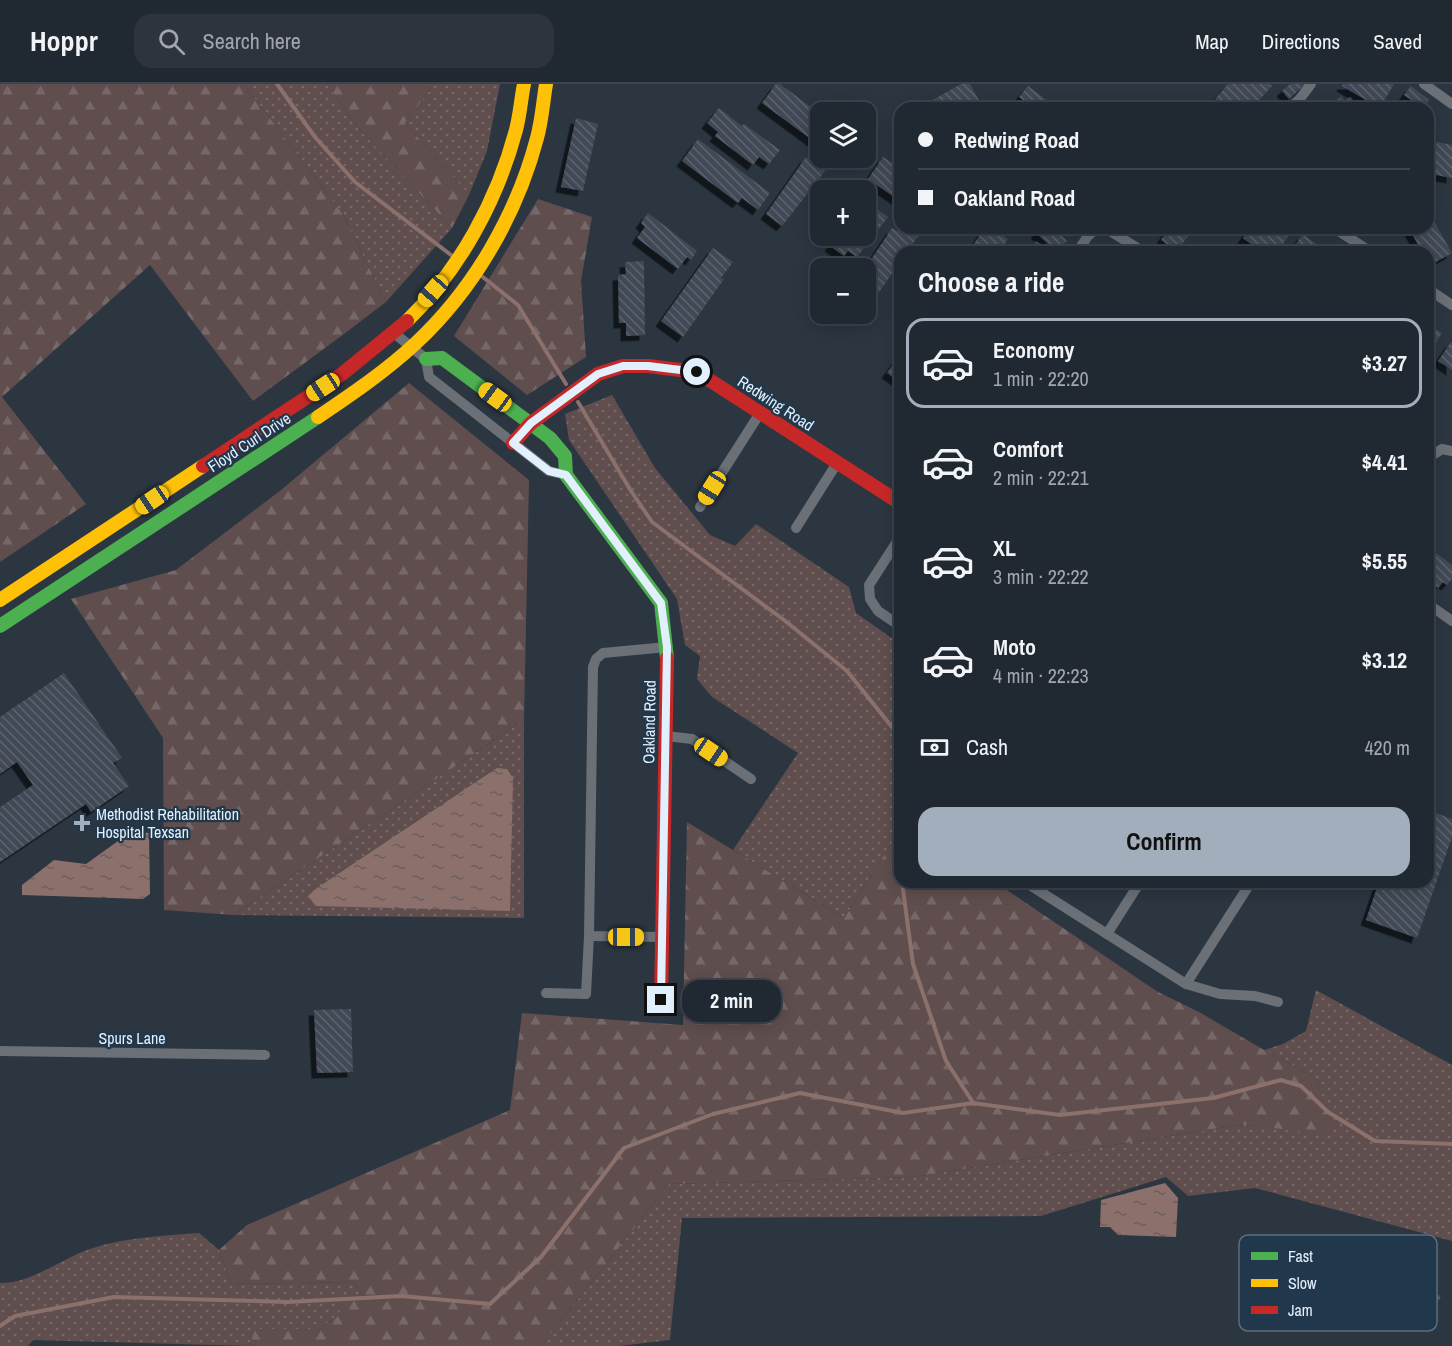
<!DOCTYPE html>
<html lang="en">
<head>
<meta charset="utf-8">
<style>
  :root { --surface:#202831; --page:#2d343d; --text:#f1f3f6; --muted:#a2a6ab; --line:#3d444d; --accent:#a2aebb }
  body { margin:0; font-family:"Archivo Narrow",sans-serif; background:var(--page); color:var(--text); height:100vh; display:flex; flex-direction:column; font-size:22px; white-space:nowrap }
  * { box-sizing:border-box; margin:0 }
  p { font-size:20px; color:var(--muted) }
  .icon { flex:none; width:33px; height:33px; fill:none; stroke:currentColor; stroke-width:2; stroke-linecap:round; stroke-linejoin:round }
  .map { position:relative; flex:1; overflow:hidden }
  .details { position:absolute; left:894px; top:162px; width:540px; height:642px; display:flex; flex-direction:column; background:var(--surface); border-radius:18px; box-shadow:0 3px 15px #0003,0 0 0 2px var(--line) }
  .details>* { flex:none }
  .banner { position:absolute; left:894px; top:18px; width:540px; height:132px; border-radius:18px; box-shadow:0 3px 15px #0003,0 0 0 2px var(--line); display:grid; align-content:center; height:132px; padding:0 24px; background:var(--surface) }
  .tools { position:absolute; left:810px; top:18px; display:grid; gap:12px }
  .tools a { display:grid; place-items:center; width:66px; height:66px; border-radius:12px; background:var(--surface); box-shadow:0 3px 15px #0003,0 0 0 2px var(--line); font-size:30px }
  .end { position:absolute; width:27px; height:27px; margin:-14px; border:8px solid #e2effc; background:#111; box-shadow:0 0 0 3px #111 }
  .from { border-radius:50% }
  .bubble { position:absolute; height:42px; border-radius:18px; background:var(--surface); box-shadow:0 3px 15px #0003,0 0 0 2px var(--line); font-size:20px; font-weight:700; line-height:42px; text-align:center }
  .car { position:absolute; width:18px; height:36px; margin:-18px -9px; border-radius:8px; box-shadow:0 0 4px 2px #0007; background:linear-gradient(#f5c518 24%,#345 0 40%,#f5c518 0 76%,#345 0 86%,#f5c518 0) }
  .banner b { display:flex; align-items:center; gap:21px; height:57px; font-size:22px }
  .banner b+b { border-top:2px solid var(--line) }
  .banner i { width:15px; height:15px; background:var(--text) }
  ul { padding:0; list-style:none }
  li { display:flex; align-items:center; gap:18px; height:90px; margin:0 12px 9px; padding:0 12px; border:3px solid transparent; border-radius:18px }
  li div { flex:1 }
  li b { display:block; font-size:22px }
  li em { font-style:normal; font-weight:700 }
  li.active { border-color:var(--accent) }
  li>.icon { width:54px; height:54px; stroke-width:1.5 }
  h2 { padding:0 24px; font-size:27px; line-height:72px }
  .pay { display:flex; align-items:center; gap:15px; height:66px; padding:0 24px; font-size:22px }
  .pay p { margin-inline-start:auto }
  .button { display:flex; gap:12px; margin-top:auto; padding:12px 24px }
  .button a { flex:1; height:69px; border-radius:18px; background:var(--accent); color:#111; font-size:24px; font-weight:700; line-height:69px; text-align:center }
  header { display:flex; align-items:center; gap:36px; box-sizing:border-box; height:84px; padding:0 30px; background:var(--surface); border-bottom:2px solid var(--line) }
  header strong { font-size:28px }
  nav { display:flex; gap:33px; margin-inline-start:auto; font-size:21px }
  .search { width:420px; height:54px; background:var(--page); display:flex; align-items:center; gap:15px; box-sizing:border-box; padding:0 21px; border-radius:18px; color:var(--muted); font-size:22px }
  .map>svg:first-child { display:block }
  .grass { fill:url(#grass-dots) }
  .forest { fill:url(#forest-firs) }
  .water { fill:url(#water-ripples) }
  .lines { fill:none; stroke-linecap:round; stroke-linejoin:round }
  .stream { stroke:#8c706c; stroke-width:4 }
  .building { fill:url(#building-back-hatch); filter:url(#shadow) }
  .street { stroke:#6a7076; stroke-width:10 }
  .fast { stroke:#4caf50; stroke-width:14 }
  .slow { stroke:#ffc107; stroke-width:14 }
  .jam { stroke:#c62828; stroke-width:14 }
  .route { stroke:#e2effc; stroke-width:8 }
  .poi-dot { fill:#a2aebb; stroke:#21374b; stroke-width:2 }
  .labels { text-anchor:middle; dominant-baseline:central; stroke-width:4.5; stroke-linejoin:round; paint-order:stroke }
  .street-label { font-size:16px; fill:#e2effc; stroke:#21374b }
  .poi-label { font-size:16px; fill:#e2effc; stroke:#21374b; text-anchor:start }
  .key { fill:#21374b; stroke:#5b6e80; stroke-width:1.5 }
  .key-label { font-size:16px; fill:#e2effc }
</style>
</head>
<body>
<header>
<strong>Hoppr</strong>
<div class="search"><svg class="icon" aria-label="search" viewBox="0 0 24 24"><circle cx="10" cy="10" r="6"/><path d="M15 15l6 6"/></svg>Search here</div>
<nav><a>Map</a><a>Directions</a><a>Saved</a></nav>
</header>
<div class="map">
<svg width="1452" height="1262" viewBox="0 0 1452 1262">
  <defs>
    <pattern id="grass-dots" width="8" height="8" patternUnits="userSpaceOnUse" patternTransform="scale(1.5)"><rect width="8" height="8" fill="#5f4e4d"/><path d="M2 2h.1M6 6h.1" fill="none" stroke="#766868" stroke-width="1.8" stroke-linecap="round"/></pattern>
    <pattern id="forest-firs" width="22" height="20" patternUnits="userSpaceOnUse" patternTransform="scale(1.5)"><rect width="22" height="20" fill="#5f4e4d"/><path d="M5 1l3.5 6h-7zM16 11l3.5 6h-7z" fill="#766868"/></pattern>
    <pattern id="water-ripples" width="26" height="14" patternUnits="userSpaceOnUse" patternTransform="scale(1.5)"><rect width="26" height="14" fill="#8c706c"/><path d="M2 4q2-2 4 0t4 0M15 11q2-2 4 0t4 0" fill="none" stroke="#6c5e5e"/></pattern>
    <pattern id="building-back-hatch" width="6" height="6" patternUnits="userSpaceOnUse" patternTransform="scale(1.5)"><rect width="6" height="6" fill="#414a54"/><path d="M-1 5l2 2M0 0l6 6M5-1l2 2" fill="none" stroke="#5c646e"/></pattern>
    <filter id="shadow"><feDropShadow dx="-5.5" dy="5.5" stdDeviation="0" flood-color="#0009"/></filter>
  </defs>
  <rect width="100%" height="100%" fill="#2b3641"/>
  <!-- grass -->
  <g class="grass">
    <polygon points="244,0 327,0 359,45 452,144 386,218 342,129"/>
    <polygon points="434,0 500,0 487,67 469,111 405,39"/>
    <polygon points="612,311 655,384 710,451 735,462 756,440 849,503 856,529 900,560 900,746 844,834 733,766 798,669 712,613 697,595 700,572 685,561 677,515 569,356 565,330"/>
    <polygon points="524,636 524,834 234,831"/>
    <polygon points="1316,906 1452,981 1452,1157 1255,1104 1188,1112 1166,1093 1041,1132 682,1134 670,1256 619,1262 541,1262 669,1100 914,1093 1244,1040 1333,1051 1316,994 1264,966 1283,960 1306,947"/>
    <path d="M199,1149l20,17 12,34 123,-2 12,17 -26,15 -21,15h-64l-6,17 -216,-6 -5,6h-28v-63c33,0 60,-24 90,-34 35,-12 73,-13 109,-16z"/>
  </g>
  <!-- forest -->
  <g class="forest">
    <polygon points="0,0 244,0 342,129 386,218 340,253 253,317 150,181 2,313 86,420 0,478"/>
    <polygon points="327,0 434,0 405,39 469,111 452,144 359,45"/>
    <polygon points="538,115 592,133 581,197 586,273 527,311 454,252"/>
    <polygon points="409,299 529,396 524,636 234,831 164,826 163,654 71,515 176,486 281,406"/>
    <polygon points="687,738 844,834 900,746 900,798 995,798 1158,908 1199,928 1264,966 1316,994 1334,1052 1244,1040 914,1093 669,1100 541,1262 249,1262 255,1245 319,1245 340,1230 339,1218 366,1215 354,1198 231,1200 219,1166 247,1141 510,1026 522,929 683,941"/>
  </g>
  <!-- water -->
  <g class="water">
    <polygon points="497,684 507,685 513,694 510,827 316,822 308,812 317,804"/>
    <polygon points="132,747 149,749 150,810 143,815 22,811 22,801 54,776 86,780"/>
    <polygon points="1165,1099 1178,1114 1176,1153 1118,1151 1110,1143 1100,1143 1101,1116"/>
  </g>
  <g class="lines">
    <!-- stream -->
    <g class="stream">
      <polyline points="277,0 315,53 355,98 455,174"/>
      <polyline points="479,190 518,221 566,300"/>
      <polyline points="578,318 631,407 652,438 784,536 847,587 900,653"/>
      <polyline points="900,726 895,743 900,780"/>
      <polyline points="902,798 913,880 946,977 974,1020"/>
      <polyline points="0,1242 15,1232 114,1213 288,1218 401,1212 490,1220 541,1173 624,1064 713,1030 800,1009 903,1029 973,1019 1060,1031 1213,1014 1281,996 1301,1002 1328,1028 1375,1057 1452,1060"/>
    </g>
  </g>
  <!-- building -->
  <g class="building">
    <polygon points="776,0 780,0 820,30 819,61 762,19"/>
    <polygon points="961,0 970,0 981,20 974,24 926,24 924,21"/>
    <polygon points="1228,0 1269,0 1272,2 1252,24 1225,24 1215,15"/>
    <polygon points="1290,0 1305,0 1289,15 1282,7"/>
    <polygon points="1343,0 1394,0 1380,24 1342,2"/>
    <polygon points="1028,2 1057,24 1034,24 1019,13"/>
    <polygon points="1411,2 1429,16 1423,24 1404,11"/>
    <polygon points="1341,12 1345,17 1350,13 1358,21 1357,24 1329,24"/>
    <polygon points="719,24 742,42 744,40 780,66 769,80 759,73 753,81 715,52 718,48 707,39"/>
    <polygon points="576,34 598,40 583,107 561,103"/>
    <polygon points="698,55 770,109 758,126 742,114 738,119 682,77"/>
    <polygon points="1437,58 1452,61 1452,94 1431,90"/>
    <polygon points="806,73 825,87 782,142 766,130"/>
    <polygon points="883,73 900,84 900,117 868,95"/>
    <polygon points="868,113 876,119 874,123 888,133 857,173 848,167 844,172 830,162 838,152 866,152 866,116"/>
    <polygon points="648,129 697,167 691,176 687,173 678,185 637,154 645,143 641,139"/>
    <polygon points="1432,134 1452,169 1430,181 1428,168 1422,168 1410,146 1413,144 1428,144 1428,136"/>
    <polygon points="892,144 897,147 899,144 914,144 921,148 907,168 900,168 900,178 879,208 866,199 866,183"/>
    <polygon points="985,144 992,144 1008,155 999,168 968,168"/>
    <polygon points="1041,144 1058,144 1064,149 1062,152 1067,157 1057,168 1036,149"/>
    <polygon points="1169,144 1179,144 1189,151 1176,168 1169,168 1165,165 1168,161 1161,156"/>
    <polygon points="1250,144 1293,144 1278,168 1262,168 1243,154"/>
    <polygon points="1303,150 1327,168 1290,168"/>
    <polygon points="1036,157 1054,168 1029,168"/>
    <polygon points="713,164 733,178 721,194 724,195 683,253 661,237"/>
    <polygon points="644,177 645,251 626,252 626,239 619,239 618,191 626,190 625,178"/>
    <polygon points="1428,240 1442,249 1428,270"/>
    <polygon points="1451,258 1452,259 1452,286 1438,277"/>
    <polygon points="900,271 900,298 887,289"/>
    <polygon points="1435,468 1452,481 1452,495 1447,501 1443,498 1438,504 1428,496 1428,478"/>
    <polygon points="64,589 122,674 113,679 129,702 91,728 86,720 0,778 0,723 33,701 17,678 0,690 0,633"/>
    <polygon points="1428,726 1452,735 1452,753 1417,854 1366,836 1379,798 1428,798"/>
    <polygon points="351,925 353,988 317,989 314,926"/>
    <polygon points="1425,1203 1441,1212 1426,1241 1410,1232"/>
  </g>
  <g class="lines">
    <!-- street -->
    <g class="street">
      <polyline points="1424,0 1452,20"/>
      <polyline points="1289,24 1299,16 1311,0"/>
      <polyline points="1105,144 1144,168"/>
      <polyline points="1334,144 1371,168"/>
      <polyline points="1077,168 1088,152 1097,144"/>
      <polyline points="1428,205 1452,221"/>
      <polyline points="394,249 426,275 429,293 549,387 566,391"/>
      <polyline points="1428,374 1442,365 1452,367"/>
      <polyline points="700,423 760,329"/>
      <polyline points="796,444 837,379"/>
      <polyline points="900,453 869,501 870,515 878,527 900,542"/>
      <polyline points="1428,520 1452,537"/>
      <polyline points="666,652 692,655 751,695"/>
      <polyline points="1025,798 1186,900 1220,910 1255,912 1278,918"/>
      <polyline points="1107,850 1140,798"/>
      <polyline points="662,853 589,852 593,583 596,575 603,569 667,563"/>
      <polyline points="1186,900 1251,798"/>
      <polyline points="546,909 586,910 589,852"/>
      <polyline points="0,967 265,971"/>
    </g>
    <!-- fast -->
    <g class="fast">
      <polyline points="426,275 442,274 550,354 565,372 566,391 661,519 667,574"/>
      <polyline points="0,542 318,333"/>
    </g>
    <!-- slow -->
    <g class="slow">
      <path d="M407,237c53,-52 90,-120 109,-191 4,-15 5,-31 8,-46"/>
      <path d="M318,333c34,-23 68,-46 98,-74 58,-54 101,-129 121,-205 5,-18 6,-36 9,-54"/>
      <polyline points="0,516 203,382"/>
    </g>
    <!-- jam -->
    <g class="jam">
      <polyline points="513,359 531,339 598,290 623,282 648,282 697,288 900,419"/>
      <polyline points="203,382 342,290 407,237"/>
      <polyline points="661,917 667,574"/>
    </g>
  </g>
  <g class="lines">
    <!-- route -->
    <polyline class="route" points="661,916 667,563 661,519 566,391 549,387 513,359 531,339 598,290 623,282 648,282 697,288"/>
  </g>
  <!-- markers -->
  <path class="poi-dot" d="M79 730h6v6h6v6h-6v6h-6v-6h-6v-6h6z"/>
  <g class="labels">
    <!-- street labels -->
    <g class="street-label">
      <text transform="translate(776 319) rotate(33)">Redwing Road</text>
      <text transform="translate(249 358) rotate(-33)">Floyd Curl Drive</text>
      <text transform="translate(649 638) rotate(-89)">Oakland Road</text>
      <text x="132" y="954">Spurs Lane</text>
    </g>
    <!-- poi labels -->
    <g class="poi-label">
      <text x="96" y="730">Methodist Rehabilitation<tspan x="96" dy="18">Hospital Texsan</tspan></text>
    </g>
  </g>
  <!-- legend -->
  <rect x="1239" y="1151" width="198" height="96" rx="9" class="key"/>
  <rect x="1251" y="1168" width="27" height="8" fill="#4caf50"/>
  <rect x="1251" y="1195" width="27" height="8" fill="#ffc107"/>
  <rect x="1251" y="1222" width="27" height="8" fill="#c62828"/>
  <g class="key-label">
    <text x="1288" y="1178">Fast</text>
    <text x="1288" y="1205">Slow</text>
    <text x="1288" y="1232">Jam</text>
  </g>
</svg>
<div class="tools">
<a><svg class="icon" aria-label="layers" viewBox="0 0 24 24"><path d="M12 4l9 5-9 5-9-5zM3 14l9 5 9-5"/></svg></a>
<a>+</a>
<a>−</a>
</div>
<i class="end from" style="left:697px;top:288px"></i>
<i class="end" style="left:661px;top:916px"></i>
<div class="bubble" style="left:682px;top:896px;width:99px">2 min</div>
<i class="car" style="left:433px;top:207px;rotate:221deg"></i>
<i class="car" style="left:323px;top:303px;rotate:237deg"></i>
<i class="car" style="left:495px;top:313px;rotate:306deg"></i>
<i class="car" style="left:712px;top:404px;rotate:212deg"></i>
<i class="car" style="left:152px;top:416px;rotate:236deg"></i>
<i class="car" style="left:711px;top:668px;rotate:124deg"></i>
<i class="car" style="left:626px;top:853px;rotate:90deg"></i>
<div class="banner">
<b><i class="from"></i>Redwing Road</b>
<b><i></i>Oakland Road</b>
</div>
<section class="details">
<h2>Choose a ride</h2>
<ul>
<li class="active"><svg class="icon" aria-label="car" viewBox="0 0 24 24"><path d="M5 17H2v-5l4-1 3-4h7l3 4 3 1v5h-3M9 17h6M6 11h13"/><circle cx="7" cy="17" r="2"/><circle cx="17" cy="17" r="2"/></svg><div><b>Economy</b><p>1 min · 22:20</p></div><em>$3.27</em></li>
<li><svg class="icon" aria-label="car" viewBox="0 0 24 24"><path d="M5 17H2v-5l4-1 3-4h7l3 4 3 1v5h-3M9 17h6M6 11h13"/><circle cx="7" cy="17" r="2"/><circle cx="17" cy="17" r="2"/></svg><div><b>Comfort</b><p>2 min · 22:21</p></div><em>$4.41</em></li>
<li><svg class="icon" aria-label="car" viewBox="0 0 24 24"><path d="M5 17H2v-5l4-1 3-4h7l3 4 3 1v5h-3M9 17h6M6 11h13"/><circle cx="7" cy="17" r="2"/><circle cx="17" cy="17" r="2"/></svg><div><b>XL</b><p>3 min · 22:22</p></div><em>$5.55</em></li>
<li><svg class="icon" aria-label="car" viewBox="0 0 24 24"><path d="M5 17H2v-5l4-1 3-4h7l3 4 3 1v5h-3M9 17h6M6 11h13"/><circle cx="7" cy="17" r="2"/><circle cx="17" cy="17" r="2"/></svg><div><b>Moto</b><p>4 min · 22:23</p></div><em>$3.12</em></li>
</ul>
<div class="pay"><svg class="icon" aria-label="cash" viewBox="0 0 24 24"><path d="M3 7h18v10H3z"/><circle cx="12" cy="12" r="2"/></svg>Cash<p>420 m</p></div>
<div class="button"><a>Confirm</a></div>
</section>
</div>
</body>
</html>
